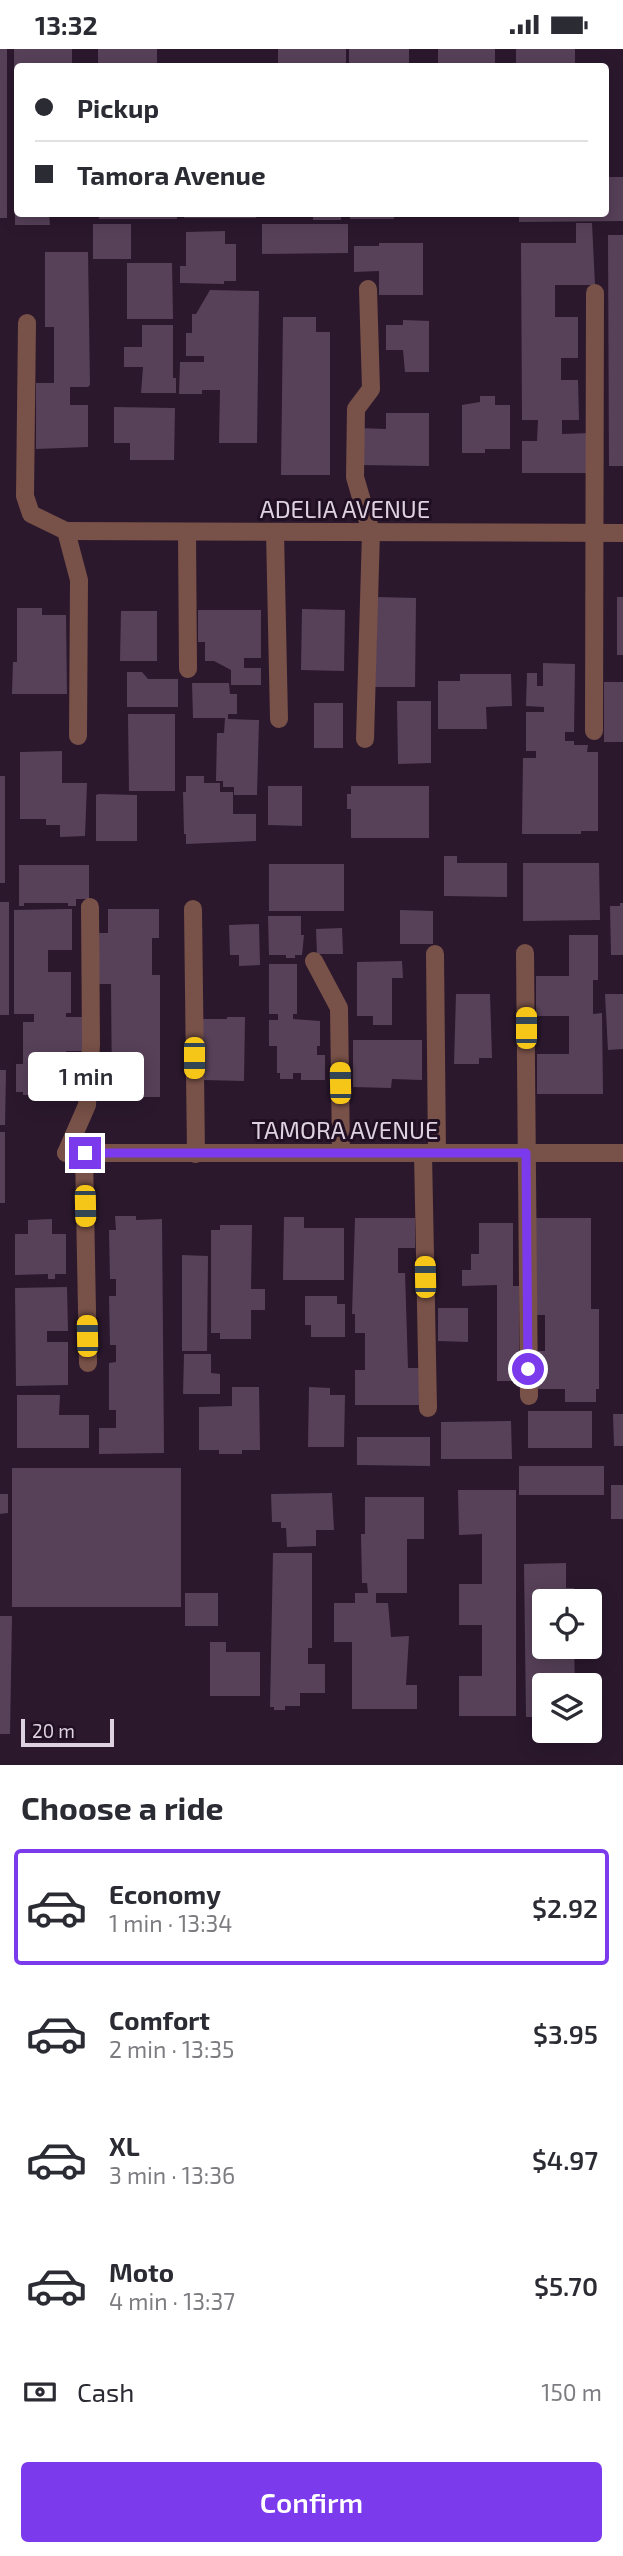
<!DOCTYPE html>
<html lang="en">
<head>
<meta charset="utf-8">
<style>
  :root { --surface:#fff; --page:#f2f2f3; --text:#2b2b33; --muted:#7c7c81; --line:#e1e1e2; --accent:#7c3aed }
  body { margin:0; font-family:"Exo 2",sans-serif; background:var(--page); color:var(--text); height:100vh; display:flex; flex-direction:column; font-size:26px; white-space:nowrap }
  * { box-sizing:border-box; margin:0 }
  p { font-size:23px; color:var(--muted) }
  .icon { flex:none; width:38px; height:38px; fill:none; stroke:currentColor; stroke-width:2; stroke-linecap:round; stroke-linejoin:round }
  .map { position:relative; height:1716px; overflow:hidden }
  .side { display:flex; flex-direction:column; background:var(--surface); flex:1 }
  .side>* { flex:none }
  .top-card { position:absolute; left:14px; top:14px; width:595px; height:154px; border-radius:7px; box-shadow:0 4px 18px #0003; display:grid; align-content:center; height:154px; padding:0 21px; background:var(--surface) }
  .buttons { position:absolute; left:532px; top:1540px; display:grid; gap:14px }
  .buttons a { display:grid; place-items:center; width:70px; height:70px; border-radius:7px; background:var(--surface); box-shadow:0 4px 18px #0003; font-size:35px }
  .scale { position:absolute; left:21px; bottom:18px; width:93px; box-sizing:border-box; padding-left:7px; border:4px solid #dfd2e0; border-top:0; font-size:19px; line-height:24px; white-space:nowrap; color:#dfd2e0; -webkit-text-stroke:5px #210f23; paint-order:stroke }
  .end { position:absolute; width:32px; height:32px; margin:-16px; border:9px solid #7c3aed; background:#fff; box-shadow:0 0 0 4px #fff }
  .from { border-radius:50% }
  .bubble { position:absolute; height:49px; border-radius:7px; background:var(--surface); box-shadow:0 4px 18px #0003; font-size:23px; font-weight:600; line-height:49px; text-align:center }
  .car { position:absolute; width:21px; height:42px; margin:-21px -10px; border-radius:9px; box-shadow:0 0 5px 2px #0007; background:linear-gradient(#f5c518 24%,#345 0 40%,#f5c518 0 76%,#345 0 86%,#f5c518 0) }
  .top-card b { display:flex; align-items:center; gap:24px; height:66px; font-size:26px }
  .top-card b+b { border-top:2px solid var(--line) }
  .top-card i { width:18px; height:18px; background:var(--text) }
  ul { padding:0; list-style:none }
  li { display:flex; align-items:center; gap:21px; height:116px; margin:0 14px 10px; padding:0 7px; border:4px solid transparent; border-radius:7px }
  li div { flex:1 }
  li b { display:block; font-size:26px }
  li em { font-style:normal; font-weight:600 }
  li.active { border-color:var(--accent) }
  li>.icon { width:63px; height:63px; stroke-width:1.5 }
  h2 { padding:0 21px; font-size:32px; line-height:84px }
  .pay { display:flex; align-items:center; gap:18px; height:77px; padding:0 21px; font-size:26px }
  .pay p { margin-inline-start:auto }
  .button { display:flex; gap:14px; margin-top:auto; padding:14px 21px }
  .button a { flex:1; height:80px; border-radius:7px; background:var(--accent); color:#fff; font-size:28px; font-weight:600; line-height:80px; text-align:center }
  .status { display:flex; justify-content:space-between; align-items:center; height:49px; padding:0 35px; background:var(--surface); direction:ltr }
  .status svg { height:19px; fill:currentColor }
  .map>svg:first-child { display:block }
  .building { fill:#574159 }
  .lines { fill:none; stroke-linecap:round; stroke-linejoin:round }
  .service { stroke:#785148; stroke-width:18 }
  .minor { stroke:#785148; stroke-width:18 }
  .route { stroke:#7c3aed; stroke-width:9 }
  .labels { text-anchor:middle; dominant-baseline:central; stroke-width:6; stroke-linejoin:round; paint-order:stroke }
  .street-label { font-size:24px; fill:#dfd2e0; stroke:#210f23 }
</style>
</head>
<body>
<div class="status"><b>13:32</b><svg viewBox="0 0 49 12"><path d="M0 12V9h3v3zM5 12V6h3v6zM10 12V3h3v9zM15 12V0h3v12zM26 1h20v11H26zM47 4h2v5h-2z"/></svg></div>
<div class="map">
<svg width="623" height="1716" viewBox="0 0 623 1716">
  <rect width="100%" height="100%" fill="#2b182d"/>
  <!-- building -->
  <g class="building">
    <rect x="0" y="0" width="7" height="169"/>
    <polygon points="14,0 72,0 72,18 18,18 18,164 49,164 50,176 15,176"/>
    <polygon points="98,0 157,0 157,14 140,14 141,18 98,18"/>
    <rect x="278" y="0" width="68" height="18"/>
    <rect x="349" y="0" width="60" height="18"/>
    <rect x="438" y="0" width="57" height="18"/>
    <rect x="516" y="0" width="59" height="18"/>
    <polygon points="608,128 623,128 623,172 519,173 519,164 606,164"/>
    <rect x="99" y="164" width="78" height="6"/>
    <rect x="184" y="164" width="72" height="5"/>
    <rect x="313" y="164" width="28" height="7"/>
    <rect x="350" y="164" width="44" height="6"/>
    <polygon points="576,174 592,174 595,236 555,236 555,268 578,268 578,309 561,309 561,331 578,331 579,371 562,371 562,385 591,384 591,424 522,424 522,392 537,392 538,371 522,371 521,194 576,194"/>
    <rect x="93" y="175" width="38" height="35"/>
    <polygon points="262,175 348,175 348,204 262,205"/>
    <polygon points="225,182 225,195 236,195 236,232 224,232 224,235 180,234 180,217 186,217 186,183"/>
    <polygon points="608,186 623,186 623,417 609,417"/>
    <polygon points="379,194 423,194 423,246 379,246 379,222 354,223 354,197 379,197"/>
    <polygon points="45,203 88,203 90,336 88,338 70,338 70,356 88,356 88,398 36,400 36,334 54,334 54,278 45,278"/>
    <polygon points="127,214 172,214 173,270 127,270"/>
    <polygon points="210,241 259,242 257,394 219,394 220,341 202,341 202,345 179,345 180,313 204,313 204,307 186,307 186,284 192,284 192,265 196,265"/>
    <polygon points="283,268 316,268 316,283 330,283 330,426 281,426"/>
    <polygon points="403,271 429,272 429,323 405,323 403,301 386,301 386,276 403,276"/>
    <polygon points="142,276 173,276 173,329 176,329 176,344 141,344 143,318 124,318 124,298 142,298"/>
    <polygon points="480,347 495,347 495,356 510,356 510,400 485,400 485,404 462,404 462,356 480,353"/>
    <polygon points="114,358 175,359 174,411 130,411 130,394 114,394"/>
    <polygon points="386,364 429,364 429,417 359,416 359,379 386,380"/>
    <polygon points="376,548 416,549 415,638 375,638"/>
    <rect x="617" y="548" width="6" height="58"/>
    <polygon points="17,559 42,559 42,566 66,566 67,645 12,645 13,613 17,613"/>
    <polygon points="302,560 345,561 344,622 301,621"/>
    <polygon points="198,561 261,561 261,609 244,609 244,619 261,619 261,636 231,636 231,621 214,612 205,612 205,593 198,593"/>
    <polygon points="121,562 157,562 157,612 120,612"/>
    <polygon points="543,614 575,615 574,683 565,683 565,692 574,692 574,696 588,696 587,703 598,703 598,782 581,782 581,785 522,785 523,709 536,709 536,702 526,702 526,663 544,663 544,658 526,657 527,624 537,624 537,637 543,637"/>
    <polygon points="127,623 142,623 148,630 178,630 178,658 127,658"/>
    <polygon points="460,625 511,625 512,657 486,658 487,680 438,680 438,632 460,632"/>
    <rect x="604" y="633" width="19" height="60"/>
    <polygon points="192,634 229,634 230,645 237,645 237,665 228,665 228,670 259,671 257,746 234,746 234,738 223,738 223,732 216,732 217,684 224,684 225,669 193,669"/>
    <polygon points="397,652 431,652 431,714 398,715"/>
    <rect x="314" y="654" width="29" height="45"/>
    <polygon points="128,665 175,665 175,742 129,742"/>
    <polygon points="62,702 62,734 87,734 85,787 60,788 60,776 46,776 46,770 20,770 20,703"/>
    <rect x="0" y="727" width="5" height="107"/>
    <polygon points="186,727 204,727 204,734 220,734 220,743 233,743 233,765 256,765 256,792 186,795 186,785 184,785 183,743 186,743"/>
    <polygon points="268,737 302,737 302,777 268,776"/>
    <polygon points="351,737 429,737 429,789 351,789 351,760 347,760 347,745 351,745"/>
    <polygon points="99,745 137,746 137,792 96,792 96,746"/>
    <polygon points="444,807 457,807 457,814 507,814 507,848 444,847"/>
    <polygon points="523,814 599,814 600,871 523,872"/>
    <rect x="269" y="815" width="75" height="47"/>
    <polygon points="19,816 89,816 89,850 76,850 76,857 68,857 68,854 24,854 24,857 19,857"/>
    <rect x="0" y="853" width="9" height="113"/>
    <polygon points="620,854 623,854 623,906 611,906 610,857 620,857"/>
    <polygon points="66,860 72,860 72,901 48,901 48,923 71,923 71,964 66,964 66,968 83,968 83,1002 66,1002 65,1046 23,1046 23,1043 16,1043 16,1015 23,1015 23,973 34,973 34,965 14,965 14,861"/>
    <polygon points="108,860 159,860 159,889 152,889 152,926 160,926 160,1048 112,1048 111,935 98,935 98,884 108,884"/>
    <polygon points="400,861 433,862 433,895 400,895"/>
    <polygon points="268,867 301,867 301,886 304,886 302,906 295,906 295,909 286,909 286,906 269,906"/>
    <polygon points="259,875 260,916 239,917 239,906 230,906 229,876"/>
    <polygon points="342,879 343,905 317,905 316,880"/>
    <polygon points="569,886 598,886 598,931 593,931 593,965 602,964 603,1045 537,1045 537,1005 569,1005 569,967 536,967 536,927 569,927"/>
    <polygon points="402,912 403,929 392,929 392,976 373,976 373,967 357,967 357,913"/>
    <polygon points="269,915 297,915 297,965 293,965 293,970 320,972 320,997 317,997 317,1006 325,1006 325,1031 301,1031 301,1024 293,1024 293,1030 280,1030 280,1024 277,1024 277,997 269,997 269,971 278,971 278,965 269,965"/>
    <polygon points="456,945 490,945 492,1009 479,1009 479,1015 454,1015"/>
    <polygon points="605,945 623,945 623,1000 608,1001"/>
    <polygon points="227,968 245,968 244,1032 203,1031 203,970 227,970"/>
    <polygon points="353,991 422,991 422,1031 392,1030 391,1039 353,1038"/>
    <polygon points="0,1021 6,1021 5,1076 0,1076"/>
    <rect x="0" y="1083" width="5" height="71"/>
    <polygon points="115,1167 136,1167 136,1171 162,1170 164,1404 99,1405 99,1379 116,1379 116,1361 109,1361 109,1314 116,1313 116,1296 110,1296 109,1247 116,1247 116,1230 110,1230 109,1181 116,1181"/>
    <polygon points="284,1168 304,1168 304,1179 344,1179 344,1231 283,1231"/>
    <polygon points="355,1169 415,1169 415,1199 398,1199 398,1224 405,1224 408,1319 422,1319 422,1356 355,1356 355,1321 365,1321 365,1284 355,1284 355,1265 352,1265"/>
    <polygon points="536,1169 591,1169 591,1260 599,1260 599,1340 596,1340 596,1353 565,1353 565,1340 537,1340 537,1302 545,1302 545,1266 536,1266"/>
    <polygon points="52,1170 52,1185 66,1185 66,1225 55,1225 55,1230 48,1230 48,1225 15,1226 15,1185 28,1185 28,1171"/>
    <polygon points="479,1174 513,1174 513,1237 519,1237 519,1332 497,1332 497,1236 462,1237 462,1221 471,1221 471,1205 479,1205"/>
    <polygon points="220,1176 252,1176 251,1240 265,1240 265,1261 251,1261 251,1290 220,1290 220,1284 211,1284 211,1181 220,1181"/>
    <polygon points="182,1206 208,1207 207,1302 182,1302"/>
    <polygon points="67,1238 68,1282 47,1282 47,1293 68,1293 68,1336 16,1337 15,1239"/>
    <polygon points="305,1247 337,1247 337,1255 345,1255 345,1288 311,1288 311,1276 305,1276"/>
    <polygon points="438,1259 468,1259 468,1293 438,1292"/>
    <polygon points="184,1305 211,1305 211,1324 220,1325 220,1345 183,1345"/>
    <polygon points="232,1338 259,1338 260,1401 242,1401 242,1405 219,1405 219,1401 199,1401 199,1358 232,1357"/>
    <polygon points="309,1338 330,1339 330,1346 345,1346 344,1398 308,1398"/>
    <polygon points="17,1346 60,1346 59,1366 89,1366 89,1399 17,1399"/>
    <rect x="528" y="1362" width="64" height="37"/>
    <polygon points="613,1365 623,1365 623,1397 614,1397"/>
    <polygon points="511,1372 512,1410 441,1410 441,1373"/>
    <polygon points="357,1388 430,1388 430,1417 357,1416"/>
    <rect x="519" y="1417" width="85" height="29"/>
    <rect x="12" y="1419" width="169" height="139"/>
    <rect x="611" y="1436" width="12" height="34"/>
    <polygon points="458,1441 516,1441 516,1667 459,1667 459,1627 482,1627 482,1576 459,1576 459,1535 482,1535 482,1485 459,1486"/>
    <polygon points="332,1444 334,1481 316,1481 316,1497 287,1498 286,1479 281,1479 281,1473 272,1473 271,1445"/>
    <polygon points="0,1445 8,1445 8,1464 0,1465"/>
    <polygon points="365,1448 424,1448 424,1490 407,1490 407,1544 376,1544 376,1554 388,1554 391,1588 409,1587 406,1636 417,1636 417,1660 352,1660 352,1593 334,1593 334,1554 355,1554 355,1544 368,1544 367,1534 362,1534 361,1485 365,1485"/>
    <polygon points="273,1504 312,1504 312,1599 308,1599 308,1615 325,1615 325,1644 300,1644 300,1657 285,1657 285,1661 274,1661 274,1658 270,1658"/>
    <polygon points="566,1514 566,1539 574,1539 574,1552 544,1552 544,1598 574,1598 575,1636 544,1636 544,1668 526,1668 524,1515"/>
    <rect x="185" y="1544" width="33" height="33"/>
    <polygon points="0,1567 12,1567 10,1685 0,1685"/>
    <polygon points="210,1593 226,1593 226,1603 260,1603 260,1647 210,1647"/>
  </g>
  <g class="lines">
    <!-- service -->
    <g class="service">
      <polyline points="27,274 25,447 31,465 66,482 79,531 78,687"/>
      <polyline points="187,483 188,620"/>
      <polyline points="275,483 279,670"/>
      <polyline points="594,682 595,244"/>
      <polyline points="365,690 371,483 355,428 356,360 371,340 368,240"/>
      <polyline points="193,860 196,1105"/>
      <polyline points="525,904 529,1347"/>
      <polyline points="435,905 437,1104"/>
      <polyline points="314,912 339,959 341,1104"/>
      <polyline points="66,1104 87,1056 91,996 90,858"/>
      <polyline points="84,1104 88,1314"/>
      <polyline points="423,1104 428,1359"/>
    </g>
    <!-- minor -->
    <g class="minor">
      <polyline points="66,482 623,484"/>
      <polyline points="66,1104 623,1104"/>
    </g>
  </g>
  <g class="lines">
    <!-- route -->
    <polyline class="route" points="85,1104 526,1104 528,1320"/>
  </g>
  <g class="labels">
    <!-- street labels -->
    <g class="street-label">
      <text x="345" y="459">ADELIA AVENUE</text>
      <text x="345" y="1080">TAMORA AVENUE</text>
    </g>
  </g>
</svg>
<div class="buttons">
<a><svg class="icon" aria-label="locate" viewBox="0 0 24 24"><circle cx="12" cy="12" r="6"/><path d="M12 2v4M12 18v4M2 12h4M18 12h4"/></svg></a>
<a><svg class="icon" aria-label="layers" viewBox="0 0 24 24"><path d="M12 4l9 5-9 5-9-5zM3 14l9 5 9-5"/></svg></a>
</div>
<div class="scale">20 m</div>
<i class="end from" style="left:528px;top:1320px"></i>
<i class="end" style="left:85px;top:1104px"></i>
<div class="bubble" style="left:28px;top:1003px;width:116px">1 min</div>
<i class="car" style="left:526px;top:979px;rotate:0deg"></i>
<i class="car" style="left:194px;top:1009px;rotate:180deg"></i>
<i class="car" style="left:340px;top:1034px;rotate:359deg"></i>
<i class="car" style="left:85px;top:1157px;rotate:179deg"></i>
<i class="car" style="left:425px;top:1228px;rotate:359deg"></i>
<i class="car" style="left:87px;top:1287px;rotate:359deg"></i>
<div class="top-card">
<b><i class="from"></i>Pickup</b>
<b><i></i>Tamora Avenue</b>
</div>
</div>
<section class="side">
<h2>Choose a ride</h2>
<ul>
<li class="active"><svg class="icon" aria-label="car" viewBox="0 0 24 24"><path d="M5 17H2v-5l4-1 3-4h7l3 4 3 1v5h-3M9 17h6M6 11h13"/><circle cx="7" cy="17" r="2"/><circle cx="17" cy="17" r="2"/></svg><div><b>Economy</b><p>1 min · 13:34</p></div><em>$2.92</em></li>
<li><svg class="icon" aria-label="car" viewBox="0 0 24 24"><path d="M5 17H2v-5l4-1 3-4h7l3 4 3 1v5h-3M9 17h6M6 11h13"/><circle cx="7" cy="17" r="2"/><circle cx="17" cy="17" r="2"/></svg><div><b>Comfort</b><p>2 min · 13:35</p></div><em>$3.95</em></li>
<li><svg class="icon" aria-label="car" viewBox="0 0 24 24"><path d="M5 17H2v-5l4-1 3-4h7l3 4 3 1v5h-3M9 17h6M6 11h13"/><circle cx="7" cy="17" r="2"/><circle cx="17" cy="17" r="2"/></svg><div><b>XL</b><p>3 min · 13:36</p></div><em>$4.97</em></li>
<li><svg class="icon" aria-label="car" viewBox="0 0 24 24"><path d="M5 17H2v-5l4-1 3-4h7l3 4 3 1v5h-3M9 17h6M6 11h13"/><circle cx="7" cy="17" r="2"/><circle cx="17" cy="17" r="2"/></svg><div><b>Moto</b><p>4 min · 13:37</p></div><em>$5.70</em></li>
</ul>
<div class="pay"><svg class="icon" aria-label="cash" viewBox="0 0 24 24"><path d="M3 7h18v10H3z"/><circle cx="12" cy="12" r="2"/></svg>Cash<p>150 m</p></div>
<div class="button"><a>Confirm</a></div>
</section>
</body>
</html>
